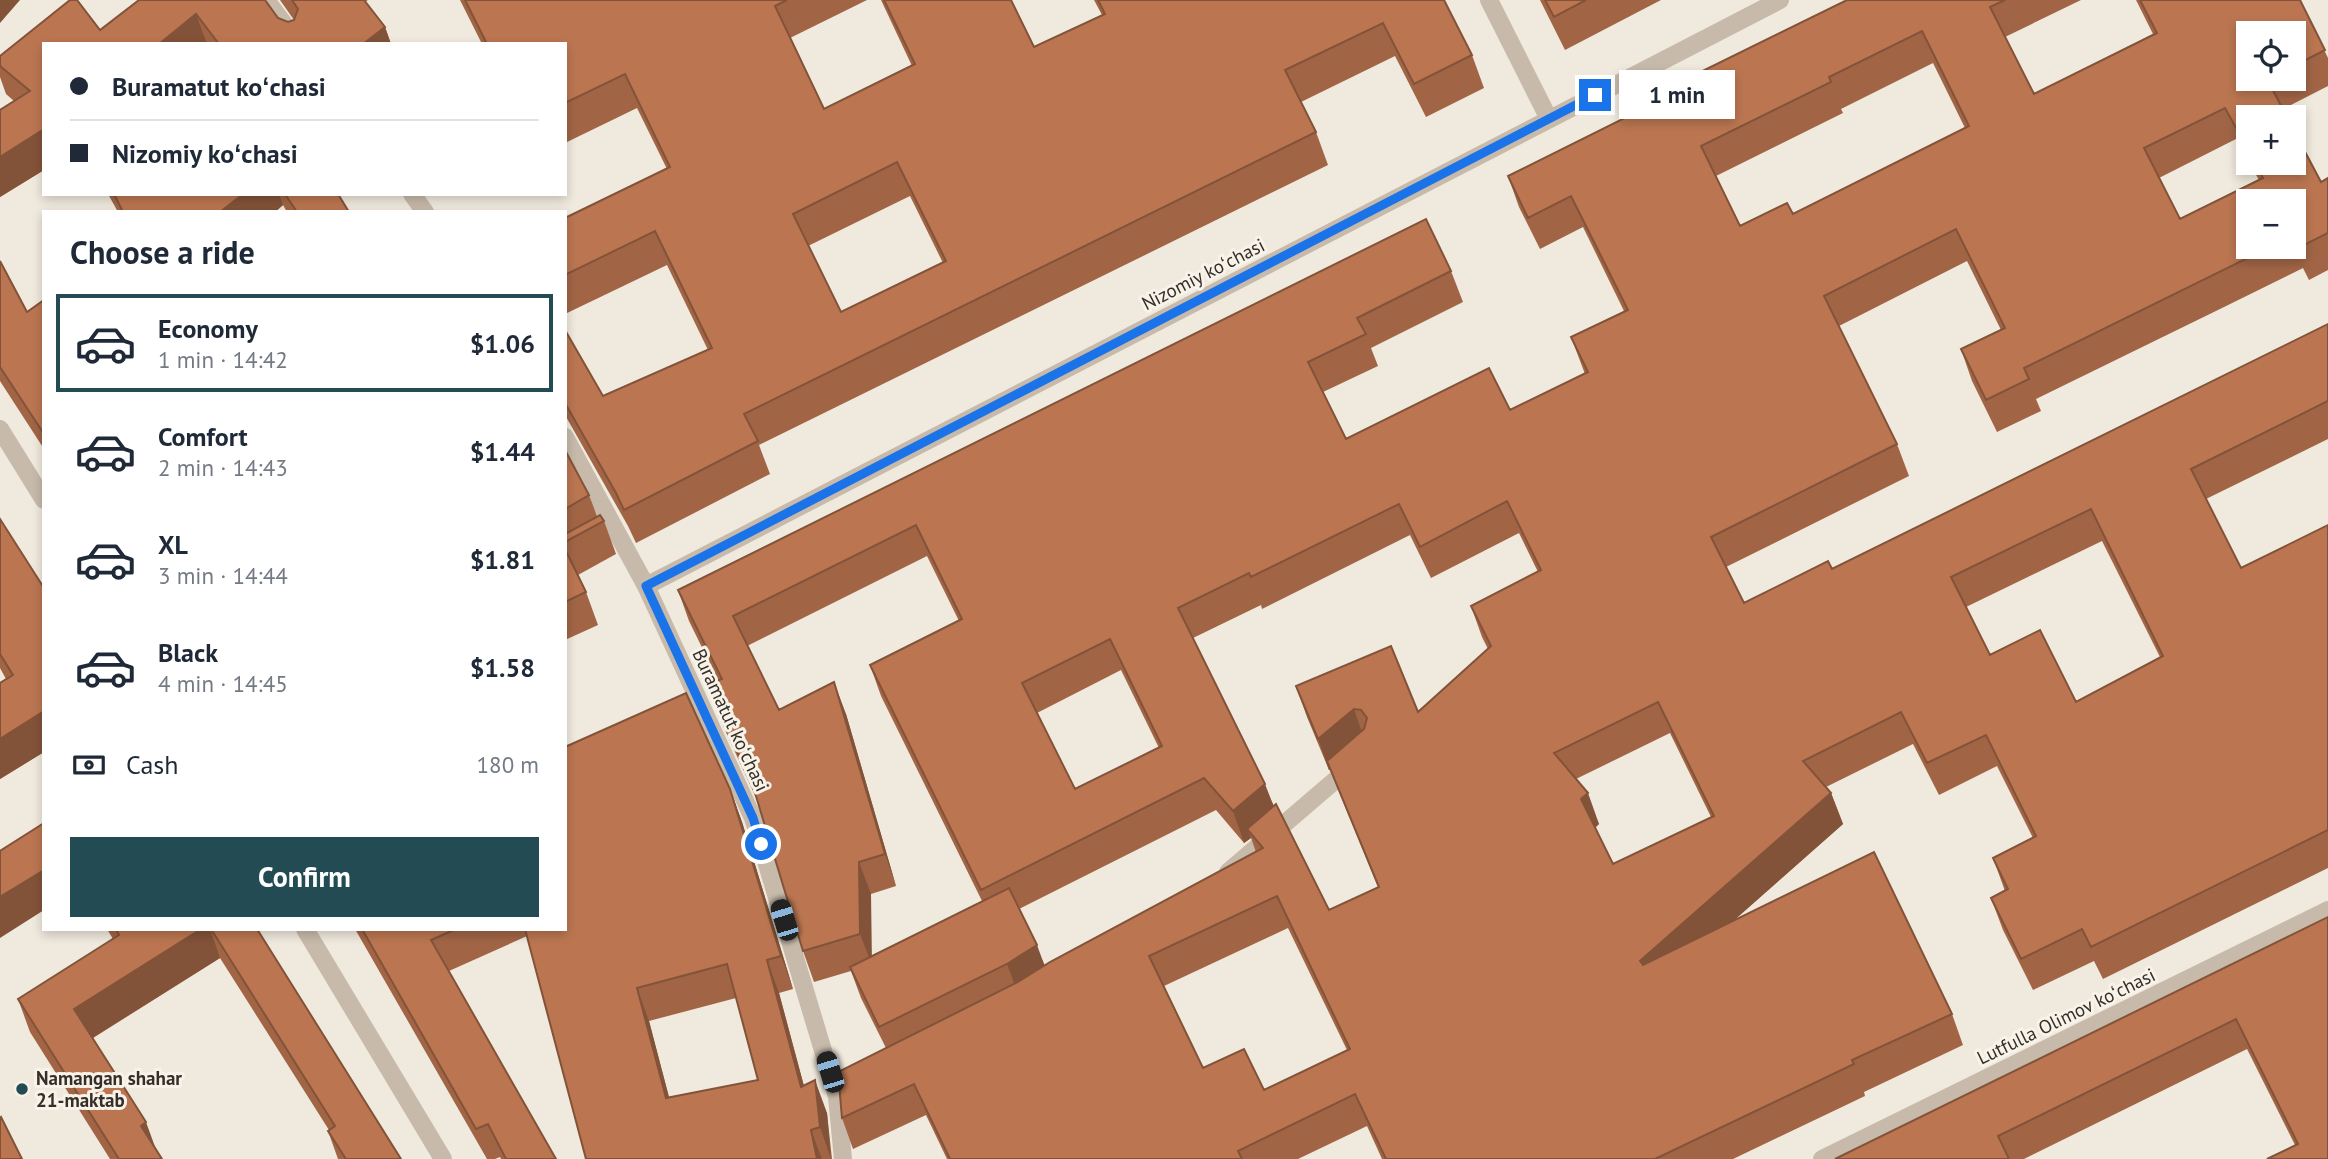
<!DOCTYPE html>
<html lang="en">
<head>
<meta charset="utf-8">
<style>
  :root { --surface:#fff; --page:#f2f2f3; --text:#1f2937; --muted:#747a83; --line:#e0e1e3; --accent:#224b53 }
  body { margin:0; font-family:"PT Sans",sans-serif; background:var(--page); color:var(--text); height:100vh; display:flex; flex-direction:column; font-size:26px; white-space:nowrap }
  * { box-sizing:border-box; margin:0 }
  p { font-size:23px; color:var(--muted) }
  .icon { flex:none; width:38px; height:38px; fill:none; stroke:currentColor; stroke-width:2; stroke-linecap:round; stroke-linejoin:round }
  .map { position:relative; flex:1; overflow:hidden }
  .drawer { position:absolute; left:42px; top:210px; width:525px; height:721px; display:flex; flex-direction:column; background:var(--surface); border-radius:0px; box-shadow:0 4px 10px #0003 }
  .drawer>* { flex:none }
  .banner { position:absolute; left:42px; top:42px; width:525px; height:154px; border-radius:0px; box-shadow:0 4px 10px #0003; display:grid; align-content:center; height:154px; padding:0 28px; background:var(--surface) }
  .fabs { position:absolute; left:2236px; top:21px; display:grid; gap:14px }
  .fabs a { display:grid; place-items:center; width:70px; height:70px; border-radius:0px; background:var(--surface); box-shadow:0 4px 10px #0003; font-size:35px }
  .end { position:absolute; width:32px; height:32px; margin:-16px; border:9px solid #1a73e8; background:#fff; box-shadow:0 0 0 4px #fff }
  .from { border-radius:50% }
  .bubble { position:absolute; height:49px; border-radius:0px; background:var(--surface); box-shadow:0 4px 10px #0003; font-size:23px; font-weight:700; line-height:49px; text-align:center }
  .car { position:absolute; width:21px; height:42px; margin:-21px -10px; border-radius:9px; box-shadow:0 0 5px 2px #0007; background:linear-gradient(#222 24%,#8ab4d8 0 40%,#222 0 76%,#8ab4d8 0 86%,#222 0) }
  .banner b { display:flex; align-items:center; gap:24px; height:66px; font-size:26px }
  .banner b+b { border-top:2px solid var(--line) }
  .banner i { width:18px; height:18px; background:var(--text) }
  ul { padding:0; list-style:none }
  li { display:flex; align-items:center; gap:21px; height:98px; margin:0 14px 10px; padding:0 14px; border:4px solid transparent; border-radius:0px }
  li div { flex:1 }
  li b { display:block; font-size:26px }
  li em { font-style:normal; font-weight:700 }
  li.current { border-color:var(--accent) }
  li>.icon { width:63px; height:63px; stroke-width:1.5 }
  h2 { padding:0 28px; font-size:32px; line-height:84px }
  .pay { display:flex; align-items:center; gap:18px; height:77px; padding:0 28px; font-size:26px }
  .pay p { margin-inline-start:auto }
  .action { display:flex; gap:14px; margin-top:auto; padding:14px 28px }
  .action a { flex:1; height:80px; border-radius:0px; background:var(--accent); color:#fff; font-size:28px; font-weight:700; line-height:80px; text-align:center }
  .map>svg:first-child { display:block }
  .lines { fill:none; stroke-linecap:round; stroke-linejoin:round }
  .minor { stroke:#c7baaa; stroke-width:18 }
  .wall { fill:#a16546; fill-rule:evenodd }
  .shaded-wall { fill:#835339 }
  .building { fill:#bb7651; stroke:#835339; stroke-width:2; fill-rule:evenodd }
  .route { stroke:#1a73e8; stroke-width:9 }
  .poi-dot { fill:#224b53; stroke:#f8f3e9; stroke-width:2.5 }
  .labels { text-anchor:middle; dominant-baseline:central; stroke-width:6; stroke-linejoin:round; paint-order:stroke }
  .street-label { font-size:19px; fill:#352e29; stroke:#f8f3e9 }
  .poi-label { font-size:19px; font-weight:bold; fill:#352e29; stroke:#f8f3e9; text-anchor:start }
</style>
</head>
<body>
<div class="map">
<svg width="2328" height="1159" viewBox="0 0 2328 1159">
  <rect width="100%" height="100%" fill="#f0e9dd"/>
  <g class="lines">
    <!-- minor -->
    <g class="minor">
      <polyline points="266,0 299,44"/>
      <polyline points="1489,0 1549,119"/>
      <polyline points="412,194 425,212"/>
      <polyline points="0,429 44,500"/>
      <polyline points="565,437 646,586 753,818 837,1097 843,1159"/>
      <polyline points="646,586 1780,0"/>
      <polyline points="1228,872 1353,765"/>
      <polyline points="305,929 443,1159"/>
      <polyline points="1822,1159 2328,910"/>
    </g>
  </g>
  <!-- wall -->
  <g class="wall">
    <polygon points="70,0 77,0 100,30 139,0 265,0 278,18 288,22 294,20 280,0 368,0 365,2 385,27 391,44 44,44 44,170 0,197 0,110 14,101 6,94 0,77 0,56"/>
    <path d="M460,0h407l-77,38 34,71 88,-43 -31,-66h130l23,47 68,-32 -8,-15h350l28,55 12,33 -58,29 -31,-61 -94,46 15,30 12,33 -569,280 11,29 -134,69 -8,-17 -63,-111v-85l38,66 105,-46 -41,-85 -102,49v-96l102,-49 -30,-61 -72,35v-99h-83zM910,196l33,67 -102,49 -33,-66z"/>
    <polygon points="1540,0 1661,0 1565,50"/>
    <path d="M1847,0h234l-76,37 29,57 119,-60 -17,-34h164l28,58v28l-45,23 -34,8v45l-13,-23 -77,39 21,41 79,-39 -10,-17h45l27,19 7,-4v92l-19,10 -6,-12 -83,41 -184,90 5,12 -44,21 -25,-51 -11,-32 40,-19 -34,-69 -128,65 58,118 12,32 -183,91 18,36 88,-34 496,-245v115l-122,60 35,69 87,-43v343l-225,111 -9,-18 -61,29 -30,-60 -12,-32 14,-7 -12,-33 40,-20 -36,-72 -58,29 -26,-51 -87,43 5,6 12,31 -110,97 219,93 11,31 -99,47 1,4 -132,63h-351l-15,-33 -69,33h-351l-21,-44 -73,34 -11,-31 44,-70 -25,-50 -10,-27 -37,11 -11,-31 -45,-149 -39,-85 -12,-32 11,-5 -29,-59 -11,-31 773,-319 12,31 -92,46 7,18 -55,26 23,47 164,-29 75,-36 -14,-37 53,-26 -41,-84 -43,22 -21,-42 -11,-31 166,-83 -2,-7zM2294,33v46h-45zM1933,63l32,65 -172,86 -53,12 -24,-50 127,-63 -2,-4zM2294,201v46h-45zM1519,533l19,39 -67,34 11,31 6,12 -70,63 -122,-26 11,31 22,53h1l48,117 -49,23 -55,-104 -81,-168 68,-33 1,4 148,-74 21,43zM2102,541l58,116 -84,45 -86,-47 -24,-48zM927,556l32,65 -89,44 11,31 101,205 -111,55v-62l25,-8 -50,-172 -67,-4 -32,-64zM1121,670l38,78 -84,41 -38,-76zM1670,733l41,84 -98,47 -18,-36 4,-4 -23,-45zM1216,810l28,33 7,-5 5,14 -211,114 -26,-57zM1288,928l59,122 -83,40 -61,-22 -39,-82z"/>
    <polygon points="108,194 338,194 349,212 287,212 283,205 275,212 118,212"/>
    <polygon points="0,261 27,312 44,300 44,449 0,381"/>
    <polygon points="565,450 589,495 597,516 604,521 616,554 578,575 586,592 598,625 565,640"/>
    <polygon points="0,519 44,752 0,779 0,683 6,679 0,668"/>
    <path d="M730,789l12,33 51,167 -14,4 25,93 23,27 5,46h-246l-59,-223 -78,35 107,188h-55l-1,-2 -5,2h-8l-132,-230h210zM736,998l22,82 -89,18 -20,-77z"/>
    <polygon points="2328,917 2328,1159 2295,1145 2247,1049 2024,1159 1835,1159"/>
    <polygon points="107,929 257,929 401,1159 338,1159 328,1131 329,1130 220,958 93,1038 162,1159 110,1159 30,1032 18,999 113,939"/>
  </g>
  <!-- shaded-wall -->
  <g class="shaded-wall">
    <polygon points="0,0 20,0 0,23"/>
    <polygon points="196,14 207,44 159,44"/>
    <polygon points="385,27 391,44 363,44"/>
    <polygon points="44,129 44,170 0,197 0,157"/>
    <polygon points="243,194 279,194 283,205 275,212 220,212"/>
    <polygon points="834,682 846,714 896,886 885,854"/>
    <polygon points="1354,709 1365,741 1329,770 1318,739"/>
    <polygon points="44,711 44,752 0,779 0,739"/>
    <polygon points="1265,784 1277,815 1247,829 1251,838 1244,843 1233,811"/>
    <polygon points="730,789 742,822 793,989 781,956"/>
    <polygon points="1588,793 1599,824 1592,830 1581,799"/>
    <polygon points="1831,793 1843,824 1652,993 1640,961"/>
    <polygon points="859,862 871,894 872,965 860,934"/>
    <polygon points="44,870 44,910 0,938 0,897"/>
    <polygon points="201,929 210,929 220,958 86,1042 74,1009"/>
    <polygon points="1037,945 1048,975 1018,994 1007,964"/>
    <polygon points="767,960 779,993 813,1120 801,1087"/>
    <polygon points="637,988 649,1021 678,1131 666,1098"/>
    <polygon points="815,1080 827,1113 831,1159 820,1127"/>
    <polygon points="146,1122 158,1155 141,1126"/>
    <polygon points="811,1130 822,1159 817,1159"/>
  </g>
  <!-- building -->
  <g class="building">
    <polygon points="70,0 77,0 100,30 139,0 265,0 278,18 288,22 294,20 298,9 292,0 364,0 385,27 363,44 219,44 196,14 159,44 44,44 44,129 0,157 0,110 30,91 0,66 0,56"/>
    <path d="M465,0h322l-12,6 49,103 91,-45 -31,-64h127l23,47 71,-33 -7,-14h346l28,55 -58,29 -31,-61 -98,47 31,62 -572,282 14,27 -134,69 -8,-17 -51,-90v-73l38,66 109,-48 -57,-117 -90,44v-57l105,-51 -45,-93 -60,29v-59h-78zM897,162l49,99 -105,51 -48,-98z"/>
    <polygon points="1545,0 1586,0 1554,17"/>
    <path d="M1847,0h158l-15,7 44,87 123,-61 -17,-33h160l25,50 -31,16v-33h-45v46h19h-1l20,38h-38v34l-24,-43 -81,40 36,71 83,-41 -8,-15h39v-32l27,51 7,-4v55l-30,15 -4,-7v-40h-45v46h21l-246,121 5,11 -43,21 -25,-51 44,-21 -49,-99 -132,67 73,148 -186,93 33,66 84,-42 4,8 496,-245v77l-137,68 50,99 87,-43v305l-237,117 -9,-18 -61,30 -30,-61 17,-9 -15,-31 43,-22 -50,-101 -59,28 -26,-51 -98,49 28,32 -191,168 3,4 231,-113 78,162 -100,46 2,4 -199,95h-269l-31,-65 -117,57 4,8h-292l-36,-75 -72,34 -4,-46 180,-90 32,-20 213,-114 -16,-19 29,-25 53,106 50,-23 -52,-126 37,-32 3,-11 -6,-8 -7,-1 -36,30 -22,-53 95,-40 27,66 73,-66 -20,-40 70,-36 -34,-69 -87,46 -21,-43 -148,73 -2,-4 -71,35 87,176 -32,27 -29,-33 -223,112 -111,-225 92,-46 -46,-94 -183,91 46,94 55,-28 51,172 -26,8 1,72 -57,17 -51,-168 -45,-98 15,-6 -44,-89 748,-371 25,52 -94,47 9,16 -58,28 38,77 143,-71 21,42 78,-38 -17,-35 57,-27 -57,-114 -43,22 -20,-42 167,-83 -3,-7zM1922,31l47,95 -176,88 -6,-11 -47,23 -39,-80 130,-64 -2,-5zM2091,509l72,147 -87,46 -36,-72 -50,25 -39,-78zM1110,639l52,107 -87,43 -53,-106zM1658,702l56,114 -101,48 -32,-65 7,-6 -34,-40zM1277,896l73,153 -86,41 -20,-41 -41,19 -54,-112z"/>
    <polygon points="114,194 243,194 220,212 123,212"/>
    <polygon points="285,194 338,194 349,212 297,212"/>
    <polygon points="0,261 27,312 44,300 44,434 0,367"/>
    <polygon points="565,450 589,495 565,509"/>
    <polygon points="600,515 604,521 565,542 565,534"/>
    <polygon points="0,519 44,588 44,711 0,739 0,683 13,675 0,654"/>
    <polygon points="565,549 586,592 565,602"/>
    <path d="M686,693l44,96 51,167 -14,4 34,127 14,-7 5,47 -9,3 6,29h-231l-61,-230h40v-182zM727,964l31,116 -92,18 -29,-110z"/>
    <polygon points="44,823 44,870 0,897 0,851"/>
    <polygon points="1009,888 1037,945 1007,964 879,1027 850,967"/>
    <polygon points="2328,917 2328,1159 2267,1159 2298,1144 2236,1019 1998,1136 2009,1159 1835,1159"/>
    <polygon points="116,929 201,929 74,1009 146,1122 141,1126 162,1159 119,1159 18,999 119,935"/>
    <polygon points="211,929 257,929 401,1159 346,1159 328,1131 335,1126"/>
    <polygon points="362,929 456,929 431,940 556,1159 506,1159 488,1124 476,1129"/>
    <polygon points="1,1117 22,1159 0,1159 0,1118"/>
  </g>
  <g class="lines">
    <!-- route -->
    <polyline class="route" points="761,844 753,818 646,586 1595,95"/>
  </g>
  <!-- markers -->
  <circle class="poi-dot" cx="22" cy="1089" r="7"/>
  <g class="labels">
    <!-- street labels -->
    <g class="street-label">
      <text transform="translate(1203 274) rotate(-27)">Nizomiy koʻchasi</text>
      <text transform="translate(731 720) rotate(65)">Buramatut koʻchasi</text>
      <text transform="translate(2066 1016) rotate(-26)">Lutfulla Olimov koʻchasi</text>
    </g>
    <!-- poi labels -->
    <g class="poi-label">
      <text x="36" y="1078">Namangan shahar<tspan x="36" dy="22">21-maktab</tspan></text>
    </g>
  </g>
</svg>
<div class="fabs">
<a><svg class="icon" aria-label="locate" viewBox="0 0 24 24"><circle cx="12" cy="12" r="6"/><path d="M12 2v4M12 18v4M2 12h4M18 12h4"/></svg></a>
<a>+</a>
<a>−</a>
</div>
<i class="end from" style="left:761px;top:844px"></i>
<i class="end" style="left:1595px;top:95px"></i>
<div class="bubble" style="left:1619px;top:70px;width:116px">1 min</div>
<i class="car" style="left:784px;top:920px;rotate:343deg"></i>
<i class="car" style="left:830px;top:1072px;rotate:343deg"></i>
<div class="banner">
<b><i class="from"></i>Buramatut koʻchasi</b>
<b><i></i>Nizomiy koʻchasi</b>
</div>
<section class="drawer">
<h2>Choose a ride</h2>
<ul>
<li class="current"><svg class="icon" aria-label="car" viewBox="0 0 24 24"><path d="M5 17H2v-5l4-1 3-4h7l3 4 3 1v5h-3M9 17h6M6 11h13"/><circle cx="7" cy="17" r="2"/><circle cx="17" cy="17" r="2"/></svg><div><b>Economy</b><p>1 min · 14:42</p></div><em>$1.06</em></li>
<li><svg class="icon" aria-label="car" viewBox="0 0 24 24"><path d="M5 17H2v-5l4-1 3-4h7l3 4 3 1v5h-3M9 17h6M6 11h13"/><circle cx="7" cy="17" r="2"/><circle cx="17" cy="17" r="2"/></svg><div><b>Comfort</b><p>2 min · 14:43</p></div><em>$1.44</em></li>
<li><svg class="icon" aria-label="car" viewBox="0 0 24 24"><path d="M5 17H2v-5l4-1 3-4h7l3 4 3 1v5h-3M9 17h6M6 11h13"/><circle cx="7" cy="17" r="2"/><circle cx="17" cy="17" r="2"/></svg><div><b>XL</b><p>3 min · 14:44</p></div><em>$1.81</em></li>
<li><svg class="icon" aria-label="car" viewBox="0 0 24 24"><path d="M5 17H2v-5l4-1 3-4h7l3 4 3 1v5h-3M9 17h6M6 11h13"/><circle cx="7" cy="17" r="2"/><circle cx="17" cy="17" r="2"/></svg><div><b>Black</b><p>4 min · 14:45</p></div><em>$1.58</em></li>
</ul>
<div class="pay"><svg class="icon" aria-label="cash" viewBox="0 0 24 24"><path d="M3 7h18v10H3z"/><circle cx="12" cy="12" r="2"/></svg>Cash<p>180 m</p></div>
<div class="action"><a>Confirm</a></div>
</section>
</div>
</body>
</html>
